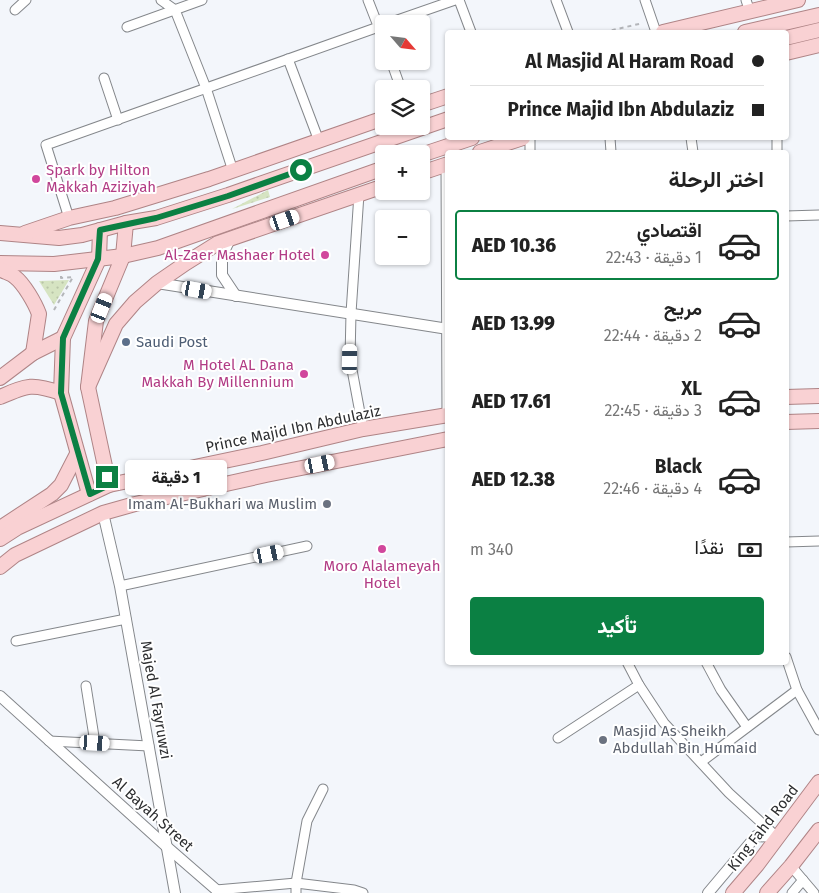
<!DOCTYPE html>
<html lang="ar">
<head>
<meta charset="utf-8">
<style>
  :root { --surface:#fff; --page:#f6f6f6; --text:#222; --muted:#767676; --line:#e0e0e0; --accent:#0b8043 }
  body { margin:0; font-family:"Fira Sans",Vazirmatn,sans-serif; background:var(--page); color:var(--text); direction:rtl; height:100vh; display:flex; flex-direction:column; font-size:19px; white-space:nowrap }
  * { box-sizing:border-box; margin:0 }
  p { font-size:16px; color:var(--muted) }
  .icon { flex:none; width:28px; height:28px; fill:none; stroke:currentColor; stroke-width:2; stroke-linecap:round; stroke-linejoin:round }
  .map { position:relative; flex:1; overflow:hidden; direction:ltr }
  .panel { position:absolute; left:445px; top:150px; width:344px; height:515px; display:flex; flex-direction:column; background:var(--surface); border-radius:5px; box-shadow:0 1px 4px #0004; direction:rtl }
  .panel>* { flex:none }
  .hud { position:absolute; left:445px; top:30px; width:344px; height:110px; border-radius:5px; box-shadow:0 1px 4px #0004; direction:rtl; display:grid; align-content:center; height:110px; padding:0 25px; background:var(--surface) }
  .needle { width:32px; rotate:118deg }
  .controls { position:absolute; left:375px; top:15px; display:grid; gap:10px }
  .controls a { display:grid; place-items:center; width:55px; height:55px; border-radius:5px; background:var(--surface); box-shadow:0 1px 4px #0004; font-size:25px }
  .end { position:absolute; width:22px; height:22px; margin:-11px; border:6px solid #0b8043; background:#fff; box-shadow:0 0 0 2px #fff }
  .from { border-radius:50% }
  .bubble { position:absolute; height:35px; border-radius:5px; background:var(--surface); box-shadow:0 1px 4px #0004; font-size:16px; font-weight:800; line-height:35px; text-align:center; direction:rtl }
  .car { position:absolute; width:15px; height:30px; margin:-15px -8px; border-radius:6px; box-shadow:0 0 4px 1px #0007; background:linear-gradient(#fff 24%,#345 0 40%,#fff 0 76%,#345 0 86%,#fff 0) }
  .hud b { display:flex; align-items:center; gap:18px; height:48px; font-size:19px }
  .hud b+b { border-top:1px solid var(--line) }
  .hud i { width:12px; height:12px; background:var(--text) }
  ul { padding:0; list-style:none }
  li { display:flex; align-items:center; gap:15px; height:70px; margin:0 10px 8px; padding:0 15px; border:2px solid transparent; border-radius:5px }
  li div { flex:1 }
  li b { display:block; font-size:19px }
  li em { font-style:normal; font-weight:800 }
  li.active { border-color:var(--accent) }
  li>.icon { width:45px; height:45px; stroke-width:1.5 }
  h2 { padding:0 25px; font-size:22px; line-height:60px }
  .pay { display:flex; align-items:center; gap:12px; height:55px; padding:0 25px; font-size:19px }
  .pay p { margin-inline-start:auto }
  .cta { display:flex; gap:10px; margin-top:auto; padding:10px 25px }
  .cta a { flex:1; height:58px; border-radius:5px; background:var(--accent); color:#fff; font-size:20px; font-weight:800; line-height:58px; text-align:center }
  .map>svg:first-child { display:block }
  .green { fill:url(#green-dots) }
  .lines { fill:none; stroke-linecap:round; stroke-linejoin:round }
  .minor-casing { stroke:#84878b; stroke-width:11 }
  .tertiary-casing { stroke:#84878b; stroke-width:12 }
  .primary-casing { stroke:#af8486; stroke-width:16 }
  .path { stroke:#b4b6ba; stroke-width:2; stroke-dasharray:4 4; stroke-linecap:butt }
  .minor { stroke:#fff; stroke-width:9 }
  .tertiary { stroke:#fff; stroke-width:10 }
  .primary { stroke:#f9d1d3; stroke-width:14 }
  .route { stroke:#0b8043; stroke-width:6 }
  .hotel-dot { fill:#d1479c; stroke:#fff; stroke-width:2 }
  .service-dot { fill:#5c6f8a; stroke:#fff; stroke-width:2 }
  .worship-dot { fill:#6b7280; stroke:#fff; stroke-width:2 }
  .labels { text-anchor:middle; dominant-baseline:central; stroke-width:4; stroke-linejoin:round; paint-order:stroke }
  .hotel-label { font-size:15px; fill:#b23c85; stroke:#fff; text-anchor:end }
  .service-label { font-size:15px; fill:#4e5e75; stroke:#fff; text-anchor:start }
  .street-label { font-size:15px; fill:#2d2e30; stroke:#fff }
  .worship-label { font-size:15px; fill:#5b616d; stroke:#fff; text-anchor:end }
</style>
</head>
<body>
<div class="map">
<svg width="819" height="893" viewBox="0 0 819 893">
  <defs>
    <pattern id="green-dots" width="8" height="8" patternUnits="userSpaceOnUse" patternTransform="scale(1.25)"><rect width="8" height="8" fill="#d6e4c2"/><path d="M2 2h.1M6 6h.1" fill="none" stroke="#b8c4a7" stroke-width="1.8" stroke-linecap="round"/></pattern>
  </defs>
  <rect width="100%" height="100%" fill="#f3f6fb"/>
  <!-- green -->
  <g class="green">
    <polygon points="268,190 270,197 232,209"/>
    <polygon points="69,280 54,305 39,281"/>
  </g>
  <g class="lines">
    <!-- minor casing -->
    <g class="minor-casing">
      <g id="minor">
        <polyline points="161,0 175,10 206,88 233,171"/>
        <polyline points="368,0 384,41"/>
        <polyline points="459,0 471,32"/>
        <polyline points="556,0 568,32"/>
        <polyline points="645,0 656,32"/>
        <polyline points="746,0 750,12"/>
        <polyline points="15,10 26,0"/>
        <polyline points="386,24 455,0"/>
        <polyline points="127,27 202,0"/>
        <polyline points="288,59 319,141"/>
        <polyline points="391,61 401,89"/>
        <polyline points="104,78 118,120"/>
        <polyline points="610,138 611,152"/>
        <polyline points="691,138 693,152"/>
        <polyline points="777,138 777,152"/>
        <polyline points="530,152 530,138"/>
        <polyline points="446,164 447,415"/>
        <polyline points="359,194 351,313 350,359 363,429"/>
        <polyline points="786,216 819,215"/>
        <polyline points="69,218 46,145 384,25"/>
        <polyline points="786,542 819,541"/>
        <polyline points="120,586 307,546"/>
        <polyline points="16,641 126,619"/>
        <polyline points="786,657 797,690 819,730"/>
        <polyline points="627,662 639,685 664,723 729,793 777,837"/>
        <polyline points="706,662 721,690 747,727"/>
        <polyline points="86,686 95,743"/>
        <polyline points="558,738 639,685"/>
        <polyline points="49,741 149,746"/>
        <polyline points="701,762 797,690"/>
        <polyline points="791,866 814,893"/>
        <polyline points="216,890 296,883 354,890 363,893"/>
        <polyline points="296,893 296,883 307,821 323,789"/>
        <polyline points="792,893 803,880"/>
      </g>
    </g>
    <!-- tertiary casing -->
    <g class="tertiary-casing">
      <g id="tertiary">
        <polyline points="230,239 222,256 222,275 236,296"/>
        <polyline points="157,283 448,329"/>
        <polyline points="103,513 120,586 175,893"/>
        <polyline points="0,696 167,847 220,893"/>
        <polyline points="708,893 756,836 777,837"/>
      </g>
    </g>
    <!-- primary casing -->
    <g class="primary-casing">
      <g id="primary">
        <polyline points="663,32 798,0"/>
        <polyline points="745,32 819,15"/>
        <polyline points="786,38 819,30"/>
        <polyline points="786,53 819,45"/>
        <polyline points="421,105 448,96"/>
        <polyline points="480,152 523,138"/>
        <polyline points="421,155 472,138"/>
        <polyline points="421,173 448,164"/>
        <polyline points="0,233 59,238 82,235 126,223 156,218 228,195 448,119"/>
        <polyline points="25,233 69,218 115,208 209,179 384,118"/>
        <polyline points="0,263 54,264 123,256 158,248 384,168"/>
        <path d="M0,269c4,3 11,4 15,8 9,7 20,26 24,37l-6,39"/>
        <polyline points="0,378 33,353 63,338"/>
        <polyline points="88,387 116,324 135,302 157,283 186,263 218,243 384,186"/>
        <path d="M0,397c28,-12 32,-14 61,-4"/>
        <polyline points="786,397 819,396"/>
        <polyline points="786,422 819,421"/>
        <polyline points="109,485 88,387 96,321 123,256 126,223"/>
        <polyline points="89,494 61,393 63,338 99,259 100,230"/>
        <polyline points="0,528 52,494 61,485 77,454"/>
        <polyline points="0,539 17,528 109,485 262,453 363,429 448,415"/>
        <polyline points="0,567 15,555 103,513 135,504 266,475 448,439"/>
        <polyline points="733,893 757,865 819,782"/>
        <polyline points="767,893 791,866 819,830"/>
      </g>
    </g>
    <!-- path -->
    <g class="path">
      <polyline points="604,32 643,23"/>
      <polyline points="54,310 73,277 61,278 61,275"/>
    </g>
    <!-- minor -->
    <use href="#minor" class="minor"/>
    <!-- tertiary -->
    <use href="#tertiary" class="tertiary"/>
    <!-- primary -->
    <use href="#primary" class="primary"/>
  </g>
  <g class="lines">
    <!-- route -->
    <polyline class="route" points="107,477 109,485 90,494 61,393 63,338 98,259 100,230 156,218 228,196 301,170"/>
  </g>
  <!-- markers -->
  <g class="hotel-dot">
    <circle cx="36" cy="179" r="5"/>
    <circle cx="325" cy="255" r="5"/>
    <circle cx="304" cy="374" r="5"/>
    <circle cx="382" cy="549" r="5"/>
  </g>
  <circle class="service-dot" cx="126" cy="342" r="5"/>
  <g class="worship-dot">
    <circle cx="327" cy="504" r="5"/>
    <circle cx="603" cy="740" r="5"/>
  </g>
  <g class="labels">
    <!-- hotel labels -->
    <g class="hotel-label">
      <text x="46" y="170" text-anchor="start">Spark by Hilton<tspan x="46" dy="17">Makkah Aziziyah</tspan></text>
      <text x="315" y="255">Al-Zaer Mashaer Hotel</text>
      <text x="294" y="365">M Hotel AL Dana<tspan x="294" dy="17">Makkah By Millennium</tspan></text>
      <text x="382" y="566" text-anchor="middle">Moro Alalameyah<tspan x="382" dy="17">Hotel</tspan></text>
    </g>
    <!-- service labels -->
    <g class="service-label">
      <text x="136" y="342">Saudi Post</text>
    </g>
    <!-- street labels -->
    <g class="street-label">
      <text transform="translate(293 429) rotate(-12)">Prince Majid Ibn Abdulaziz</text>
      <text transform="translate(156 700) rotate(80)">Majed Al Fayruwzi</text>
      <text transform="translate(153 814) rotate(42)">Al Bayah Street</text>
      <text transform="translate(763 828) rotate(-52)">King Fahd Road</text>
    </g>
    <!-- worship labels -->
    <g class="worship-label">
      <text x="317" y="504">Imam Al-Bukhari wa Muslim</text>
      <text x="613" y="731" text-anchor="start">Masjid As Sheikh<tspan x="613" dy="17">Abdullah Bin Humaid</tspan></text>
    </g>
  </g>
</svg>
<div class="controls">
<a><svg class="needle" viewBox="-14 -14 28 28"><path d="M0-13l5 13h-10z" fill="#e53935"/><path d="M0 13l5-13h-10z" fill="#767676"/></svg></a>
<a><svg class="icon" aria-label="layers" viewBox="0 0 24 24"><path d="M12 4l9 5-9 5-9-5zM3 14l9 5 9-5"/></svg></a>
<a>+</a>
<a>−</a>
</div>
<i class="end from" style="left:301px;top:170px"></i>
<i class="end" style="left:107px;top:477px"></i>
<div class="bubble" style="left:125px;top:460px;width:102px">1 دقيقة</div>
<i class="car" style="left:285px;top:220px;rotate:71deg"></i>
<i class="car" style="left:197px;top:290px;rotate:100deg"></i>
<i class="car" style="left:102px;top:308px;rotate:22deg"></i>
<i class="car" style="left:350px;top:359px;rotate:1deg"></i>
<i class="car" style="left:320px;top:464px;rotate:78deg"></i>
<i class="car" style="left:269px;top:554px;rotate:78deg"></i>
<i class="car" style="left:95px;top:743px;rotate:93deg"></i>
<div class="hud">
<b><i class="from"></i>Al Masjid Al Haram Road</b>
<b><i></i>Prince Majid Ibn Abdulaziz</b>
</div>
<section class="panel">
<h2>اختر الرحلة</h2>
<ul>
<li class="active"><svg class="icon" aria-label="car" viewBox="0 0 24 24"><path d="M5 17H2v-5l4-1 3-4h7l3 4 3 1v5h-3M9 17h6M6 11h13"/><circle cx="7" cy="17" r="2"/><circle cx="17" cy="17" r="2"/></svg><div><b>اقتصادي</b><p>1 دقيقة · 22:43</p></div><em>AED 10.36</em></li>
<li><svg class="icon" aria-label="car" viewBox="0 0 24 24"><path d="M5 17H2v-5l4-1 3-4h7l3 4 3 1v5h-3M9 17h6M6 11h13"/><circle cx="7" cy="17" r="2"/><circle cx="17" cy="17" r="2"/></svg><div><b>مريح</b><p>2 دقيقة · 22:44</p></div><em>AED 13.99</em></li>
<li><svg class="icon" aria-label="car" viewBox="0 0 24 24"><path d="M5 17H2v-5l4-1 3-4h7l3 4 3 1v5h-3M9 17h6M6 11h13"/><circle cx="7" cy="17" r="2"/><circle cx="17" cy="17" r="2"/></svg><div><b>XL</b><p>3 دقيقة · 22:45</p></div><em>AED 17.61</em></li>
<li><svg class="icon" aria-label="car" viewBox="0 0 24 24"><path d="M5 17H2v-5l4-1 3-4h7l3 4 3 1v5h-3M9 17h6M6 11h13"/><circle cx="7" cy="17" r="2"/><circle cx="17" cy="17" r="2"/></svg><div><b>Black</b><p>4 دقيقة · 22:46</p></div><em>AED 12.38</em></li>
</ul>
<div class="pay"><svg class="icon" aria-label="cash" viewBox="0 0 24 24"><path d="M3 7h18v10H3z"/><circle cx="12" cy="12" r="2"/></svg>نقدًا<p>340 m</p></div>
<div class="cta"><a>تأكيد</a></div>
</section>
</div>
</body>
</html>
